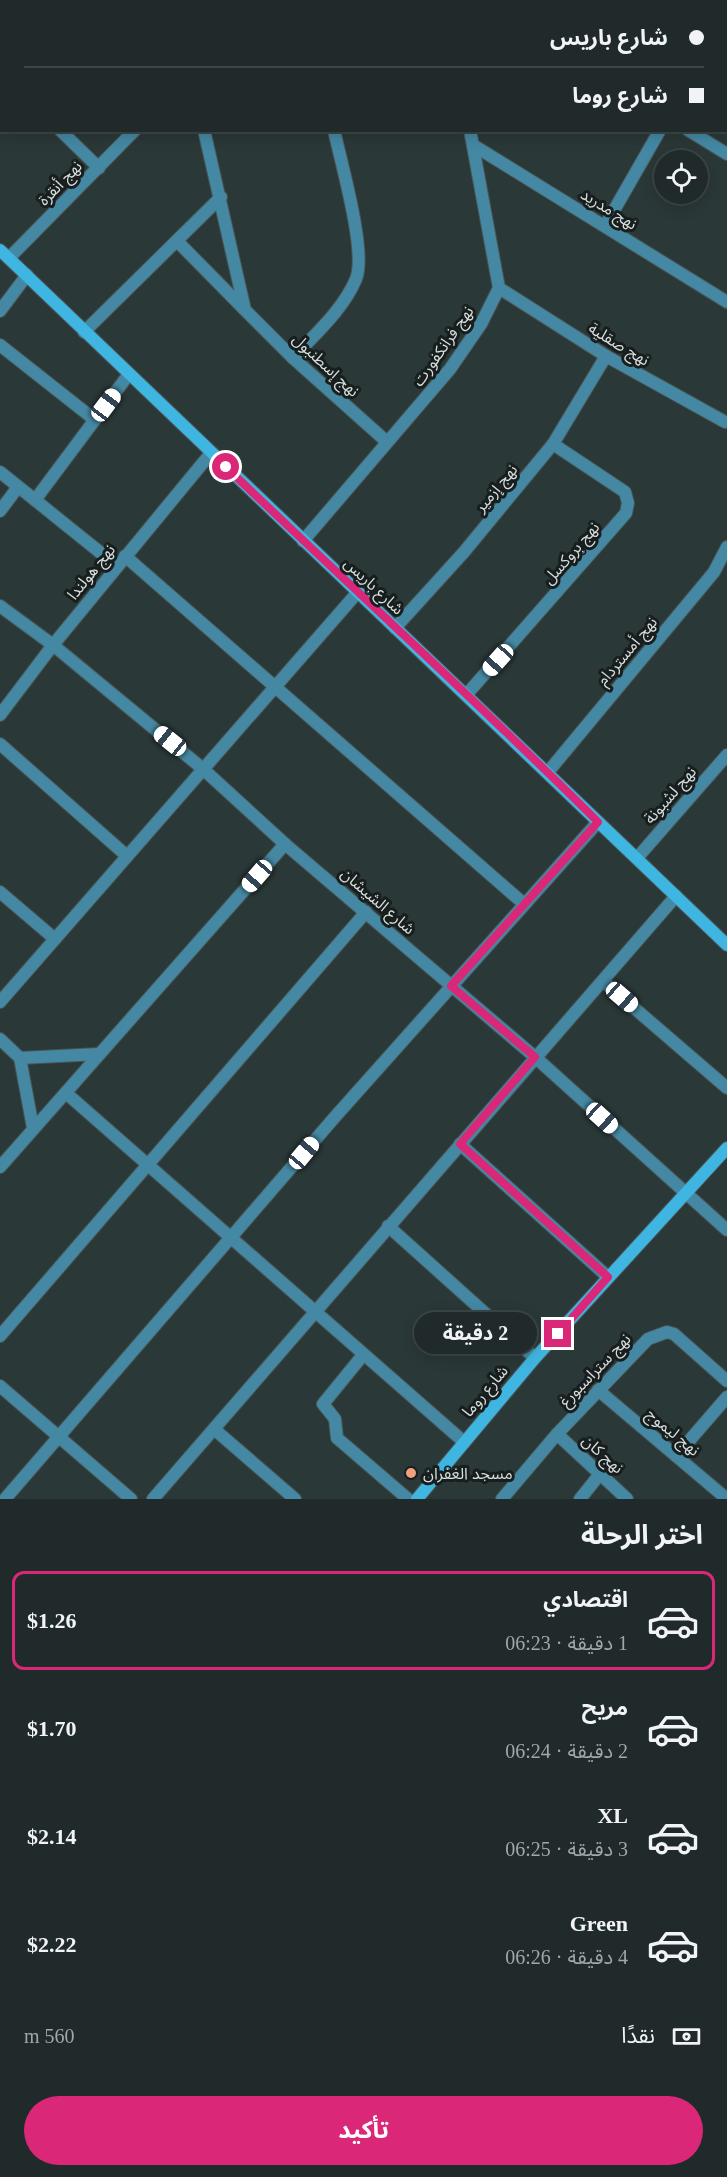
<!DOCTYPE html>
<html lang="ar">
<head>
<meta charset="utf-8">
<style>
  :root { --surface:#202a2a; --page:#2d3636; --text:#f1f3f6; --muted:#a2a7a8; --line:#3d4647; --accent:#db2777 }
  body { margin:0; font-family:"Times New Roman","Noto Sans Arabic",serif; background:var(--page); color:var(--text); direction:rtl; height:100vh; display:flex; flex-direction:column; font-size:22px; white-space:nowrap }
  * { box-sizing:border-box; margin:0 }
  p { font-size:20px; color:var(--muted) }
  .icon { flex:none; width:33px; height:33px; fill:none; stroke:currentColor; stroke-width:2; stroke-linecap:round; stroke-linejoin:round }
  .map { position:relative; height:1499px; overflow:hidden; direction:ltr }
  .details { display:flex; flex-direction:column; background:var(--surface); flex:1 }
  .details>* { flex:none }
  .guide { position:absolute; left:0px; top:0px; width:728px; height:132px; box-shadow:0 3px 15px #0003,0 0 0 2px var(--line); direction:rtl; display:grid; align-content:center; height:132px; padding:0 24px; background:var(--surface) }
  .fabs { position:absolute; left:654px; top:150px; display:grid; gap:12px }
  .fabs a { display:grid; place-items:center; width:54px; height:54px; border-radius:50%; background:var(--surface); box-shadow:0 3px 15px #0003,0 0 0 2px var(--line); font-size:30px }
  .end { position:absolute; width:27px; height:27px; margin:-14px; border:8px solid #db2777; background:#fff; box-shadow:0 0 0 3px #fff }
  .from { border-radius:50% }
  .bubble { position:absolute; height:42px; border-radius:21px; background:var(--surface); box-shadow:0 3px 15px #0003,0 0 0 2px var(--line); font-size:20px; font-weight:700; line-height:42px; text-align:center; direction:rtl }
  .car { position:absolute; width:18px; height:36px; margin:-18px -9px; border-radius:8px; box-shadow:0 0 4px 2px #0007; background:linear-gradient(#fff 24%,#345 0 40%,#fff 0 76%,#345 0 86%,#fff 0) }
  .guide b { display:flex; align-items:center; gap:21px; height:57px; font-size:22px }
  .guide b+b { border-top:2px solid var(--line) }
  .guide i { width:15px; height:15px; background:var(--text) }
  ul { padding:0; list-style:none }
  li { display:flex; align-items:center; gap:18px; height:99px; margin:0 12px 9px; padding:0 12px; border:3px solid transparent; border-radius:12px }
  li div { flex:1 }
  li b { display:block; font-size:22px }
  li em { font-style:normal; font-weight:700 }
  li.selected { border-color:var(--accent) }
  li>.icon { width:54px; height:54px; stroke-width:1.5 }
  h2 { padding:0 24px; font-size:27px; line-height:72px }
  .pay { display:flex; align-items:center; gap:15px; height:66px; padding:0 24px; font-size:22px }
  .pay p { margin-inline-start:auto }
  .primary-button { display:flex; gap:12px; margin-top:auto; padding:12px 24px }
  .primary-button a { flex:1; height:69px; border-radius:36px; background:var(--accent); color:#fff; font-size:24px; font-weight:700; line-height:69px; text-align:center }
  .map>svg:first-child { display:block }
  .lines { fill:none; stroke-linecap:round; stroke-linejoin:round }
  .street-casing { stroke:#4a5656; stroke-width:14 }
  .secondary-casing { stroke:#4a5656; stroke-width:14 }
  .street { stroke:#4488a3; stroke-width:12 }
  .secondary { stroke:#3fb5e1; stroke-width:12 }
  .route { stroke:#db2777; stroke-width:8 }
  .poi-dot { fill:#f2a17e; stroke:#181e1e; stroke-width:2 }
  .labels { text-anchor:middle; dominant-baseline:central; stroke-width:6; stroke-linejoin:round; paint-order:stroke }
  .street-label { font-size:16px; fill:#d6dede; stroke:#181e1e }
  .poi-label { font-size:16px; fill:#d6dede; stroke:#181e1e; text-anchor:start }
</style>
</head>
<body>
<div class="map">
<svg width="727" height="1499" viewBox="0 0 727 1499">
  <rect width="100%" height="100%" fill="#2b3838"/>
  <g class="lines">
    <!-- street casing -->
    <g class="street-casing">
      <g id="street">
        <polyline points="105,0 107,2"/>
        <polyline points="304,0 305,2"/>
        <polyline points="443,0 444,2"/>
        <polyline points="572,0 572,2"/>
        <polyline points="121,2 121,0"/>
        <polyline points="243,2 244,0"/>
        <polyline points="726,60 727,60"/>
        <polyline points="0,72 2,74"/>
        <polyline points="60,130 99,168"/>
        <polyline points="204,130 245,310 293,358 387,442"/>
        <polyline points="688,130 727,154"/>
        <polyline points="473,145 727,302"/>
        <polyline points="605,226 660,130"/>
        <polyline points="177,241 244,309"/>
        <polyline points="9,258 135,130"/>
        <polyline points="499,288 606,356 725,422"/>
        <polyline points="0,311 27,275"/>
        <polyline points="84,332 221,197"/>
        <polyline points="0,345 95,420"/>
        <path d="M293,358c22,-24 50,-48 63,-79 11,-27 -15,-116 -22,-149"/>
        <polyline points="0,472 35,500 129,374"/>
        <polyline points="35,500 117,566"/>
        <polyline points="0,511 18,487"/>
        <polyline points="303,541 450,369 481,324 499,288 470,130"/>
        <polyline points="125,556 523,903"/>
        <polyline points="0,606 53,645 203,769 285,844 535,1057 727,1230"/>
        <polyline points="395,628 464,552 553,444 606,356"/>
        <polyline points="467,694 626,513 628,503 625,492 553,444"/>
        <polyline points="0,715 53,645 211,453"/>
        <polyline points="0,744 127,856"/>
        <polyline points="548,772 714,572 727,547"/>
        <polyline points="637,858 727,755"/>
        <polyline points="0,892 55,939"/>
        <polyline points="604,982 727,1088"/>
        <polyline points="0,1002 357,593"/>
        <polyline points="0,1039 20,1058 33,1128"/>
        <polyline points="20,1058 99,1054"/>
        <polyline points="66,1093 464,1442"/>
        <polyline points="460,1144 608,1277"/>
        <polyline points="0,1167 285,844"/>
        <polyline points="388,1226 535,1358"/>
        <polyline points="0,1336 366,912"/>
        <polyline points="363,1355 323,1404 335,1419 337,1438 408,1499"/>
        <polyline points="0,1386 131,1499"/>
        <polyline points="598,1390 727,1499"/>
        <polyline points="214,1429 295,1499"/>
        <polyline points="557,1434 627,1499"/>
        <polyline points="676,1456 727,1397"/>
        <polyline points="5,1499 334,1118 598,822"/>
        <polyline points="153,1499 676,896"/>
        <polyline points="502,1499 557,1434 648,1339 667,1332 674,1334 727,1381"/>
        <polyline points="580,1499 600,1474"/>
      </g>
    </g>
    <!-- secondary casing -->
    <g class="secondary-casing">
      <g id="secondary">
        <polyline points="0,250 727,945"/>
        <polyline points="417,1499 535,1358 727,1148"/>
      </g>
    </g>
    <!-- street -->
    <use href="#street" class="street"/>
    <!-- secondary -->
    <use href="#secondary" class="secondary"/>
  </g>
  <g class="lines">
    <!-- route -->
    <path class="route" d="M226,467c124,119 251,234 372,355l-147,164 84,71 -75,87 148,133 -50,57"/>
  </g>
  <!-- markers -->
  <circle class="poi-dot" cx="411" cy="1473" r="6"/>
  <g class="labels">
    <!-- street labels -->
    <g class="street-label">
      <text transform="translate(60 183) rotate(-46)">نهج أنقرة</text>
      <text transform="translate(609 209) rotate(32)">نهج مدريد</text>
      <text transform="translate(619 344) rotate(31)">نهج صقلية</text>
      <text transform="translate(443 346) rotate(-55)">نهج فرانكفورت</text>
      <text transform="translate(326 365) rotate(43)">نهج إسطنبول</text>
      <text transform="translate(496 488) rotate(-50)">نهج إزمير</text>
      <text transform="translate(571 553) rotate(-49)">نهج بروكسل</text>
      <text transform="translate(91 572) rotate(-51)">نهج هولندا</text>
      <text transform="translate(374 586) rotate(43)">شارع باريس</text>
      <text transform="translate(627 651) rotate(-50)">نهج أمستردام</text>
      <text transform="translate(670 795) rotate(-49)">نهج لشبونة</text>
      <text transform="translate(378 901) rotate(41)">شارع الشيشان</text>
      <text transform="translate(595 1370) rotate(-46)">نهج ستراسبورغ</text>
      <text transform="translate(485 1391) rotate(-50)">شارع روما</text>
      <text transform="translate(673 1432) rotate(40)">نهج ليموج</text>
      <text transform="translate(603 1454) rotate(42)">نهج كان</text>
    </g>
    <!-- poi labels -->
    <g class="poi-label">
      <text x="423" y="1473">مسجد الغفران</text>
    </g>
  </g>
</svg>
<div class="fabs">
<a><svg class="icon" aria-label="locate" viewBox="0 0 24 24"><circle cx="12" cy="12" r="6"/><path d="M12 2v4M12 18v4M2 12h4M18 12h4"/></svg></a>
</div>
<i class="end from" style="left:226px;top:467px"></i>
<i class="end" style="left:558px;top:1334px"></i>
<div class="bubble" style="left:414px;top:1312px;width:123px">2 دقيقة</div>
<i class="car" style="left:106px;top:405px;rotate:37deg"></i>
<i class="car" style="left:498px;top:660px;rotate:222deg"></i>
<i class="car" style="left:170px;top:741px;rotate:309deg"></i>
<i class="car" style="left:257px;top:876px;rotate:221deg"></i>
<i class="car" style="left:622px;top:997px;rotate:131deg"></i>
<i class="car" style="left:602px;top:1118px;rotate:132deg"></i>
<i class="car" style="left:304px;top:1153px;rotate:40deg"></i>
<div class="guide">
<b><i class="from"></i>شارع باريس</b>
<b><i></i>شارع روما</b>
</div>
</div>
<section class="details">
<h2>اختر الرحلة</h2>
<ul>
<li class="selected"><svg class="icon" aria-label="car" viewBox="0 0 24 24"><path d="M5 17H2v-5l4-1 3-4h7l3 4 3 1v5h-3M9 17h6M6 11h13"/><circle cx="7" cy="17" r="2"/><circle cx="17" cy="17" r="2"/></svg><div><b>اقتصادي</b><p>1 دقيقة · 06:23</p></div><em>$1.26</em></li>
<li><svg class="icon" aria-label="car" viewBox="0 0 24 24"><path d="M5 17H2v-5l4-1 3-4h7l3 4 3 1v5h-3M9 17h6M6 11h13"/><circle cx="7" cy="17" r="2"/><circle cx="17" cy="17" r="2"/></svg><div><b>مريح</b><p>2 دقيقة · 06:24</p></div><em>$1.70</em></li>
<li><svg class="icon" aria-label="car" viewBox="0 0 24 24"><path d="M5 17H2v-5l4-1 3-4h7l3 4 3 1v5h-3M9 17h6M6 11h13"/><circle cx="7" cy="17" r="2"/><circle cx="17" cy="17" r="2"/></svg><div><b>XL</b><p>3 دقيقة · 06:25</p></div><em>$2.14</em></li>
<li><svg class="icon" aria-label="car" viewBox="0 0 24 24"><path d="M5 17H2v-5l4-1 3-4h7l3 4 3 1v5h-3M9 17h6M6 11h13"/><circle cx="7" cy="17" r="2"/><circle cx="17" cy="17" r="2"/></svg><div><b>Green</b><p>4 دقيقة · 06:26</p></div><em>$2.22</em></li>
</ul>
<div class="pay"><svg class="icon" aria-label="cash" viewBox="0 0 24 24"><path d="M3 7h18v10H3z"/><circle cx="12" cy="12" r="2"/></svg>نقدًا<p>560 m</p></div>
<div class="primary-button"><a>تأكيد</a></div>
</section>
</body>
</html>
